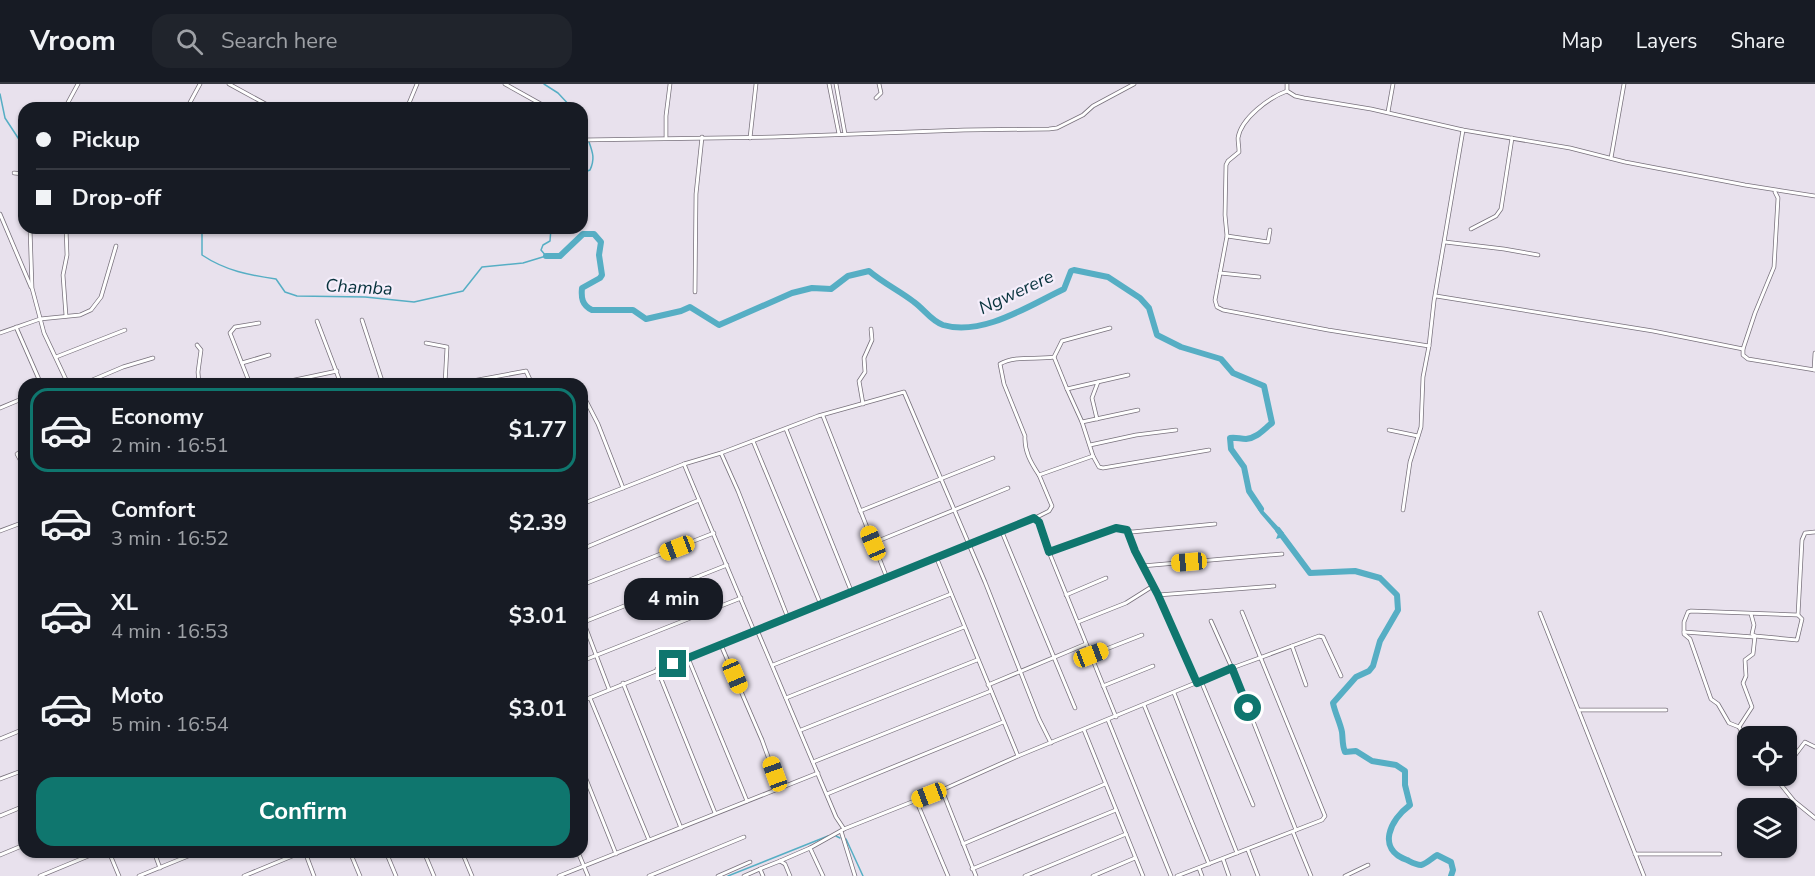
<!DOCTYPE html>
<html lang="en">
<head>
<meta charset="utf-8">
<style>
  :root { --surface:#171b24; --page:#20242c; --text:#f1f3f6; --muted:#9ea1a6; --line:#363941; --accent:#0f766e }
  body { margin:0; font-family:"Nunito Sans",sans-serif; background:var(--page); color:var(--text); height:100vh; display:flex; flex-direction:column; font-size:22px; white-space:nowrap }
  * { box-sizing:border-box; margin:0 }
  p { font-size:20px; color:var(--muted) }
  .icon { flex:none; width:33px; height:33px; fill:none; stroke:currentColor; stroke-width:2; stroke-linecap:round; stroke-linejoin:round }
  .map { position:relative; flex:1; overflow:hidden }
  .side { position:absolute; left:18px; top:294px; width:570px; height:480px; display:flex; flex-direction:column; background:var(--surface); border-radius:18px; box-shadow:0 2px 4px #0004 }
  .side>* { flex:none }
  .banner { position:absolute; left:18px; top:18px; width:570px; height:132px; border-radius:18px; box-shadow:0 2px 4px #0004; display:grid; align-content:center; height:132px; padding:0 18px; background:var(--surface) }
  .controls { position:absolute; left:1737px; top:642px; display:grid; gap:12px }
  .controls a { display:grid; place-items:center; width:60px; height:60px; border-radius:12px; background:var(--surface); box-shadow:0 2px 4px #0004; font-size:30px }
  .end { position:absolute; width:27px; height:27px; margin:-14px; border:8px solid #0f766e; background:#fff; box-shadow:0 0 0 3px #fff }
  .from { border-radius:50% }
  .bubble { position:absolute; height:42px; border-radius:18px; background:var(--surface); box-shadow:0 2px 4px #0004; font-size:20px; font-weight:700; line-height:42px; text-align:center }
  .car { position:absolute; width:18px; height:36px; margin:-18px -9px; border-radius:8px; box-shadow:0 0 4px 2px #0007; background:linear-gradient(#f5c518 24%,#345 0 40%,#f5c518 0 76%,#345 0 86%,#f5c518 0) }
  .banner b { display:flex; align-items:center; gap:21px; height:57px; font-size:22px }
  .banner b+b { border-top:2px solid var(--line) }
  .banner i { width:15px; height:15px; background:var(--text) }
  ul { padding:10px 0 0; list-style:none }
  li { display:flex; align-items:center; gap:18px; height:84px; margin:0 12px 9px; padding:0 6px; border:3px solid transparent; border-radius:18px }
  li div { flex:1 }
  li b { display:block; font-size:22px }
  li em { font-style:normal; font-weight:700 }
  li.selected { border-color:var(--accent) }
  li>.icon { width:54px; height:54px; stroke-width:1.5 }
  .cta { display:flex; gap:12px; margin-top:auto; padding:12px 18px }
  .cta a { flex:1; height:69px; border-radius:18px; background:var(--accent); color:#fff; font-size:24px; font-weight:700; line-height:69px; text-align:center }
  header { display:flex; align-items:center; gap:36px; box-sizing:border-box; height:84px; padding:0 30px; background:var(--surface); border-bottom:2px solid var(--line) }
  header strong { font-size:28px }
  nav { display:flex; gap:33px; margin-inline-start:auto; font-size:21px }
  .search { width:420px; height:54px; background:var(--page); display:flex; align-items:center; gap:15px; box-sizing:border-box; padding:0 21px; border-radius:18px; color:var(--muted); font-size:22px }
  .map>svg:first-child { display:block }
  .water { fill:#56aec4 }
  .lines { fill:none; stroke-linecap:round; stroke-linejoin:round }
  .stream { stroke:#56aec4; stroke-width:1.5 }
  .river { stroke:#56aec4; stroke-width:6 }
  .minor-casing { stroke:#78717c; stroke-width:4.5 }
  .minor { stroke:#fff; stroke-width:3 }
  .route { stroke:#0f766e; stroke-width:8 }
  .labels { text-anchor:middle; dominant-baseline:central; stroke-width:4.5; stroke-linejoin:round; paint-order:stroke }
  .water-label { font-size:18px; font-style:italic; fill:#07323c; stroke:#f5eefb }
</style>
</head>
<body>
<header>
<strong>Vroom</strong>
<div class="search"><svg class="icon" aria-label="search" viewBox="0 0 24 24"><circle cx="10" cy="10" r="6"/><path d="M15 15l6 6"/></svg>Search here</div>
<nav><a>Map</a><a>Layers</a><a>Share</a></nav>
</header>
<div class="map">
<svg width="1815" height="792" viewBox="0 0 1815 792">
  <rect width="100%" height="100%" fill="#e8e1ed"/>
  <!-- water -->
  <polygon class="water" points="1249,407 1257,420 1284,449 1280,454 1276,455 1278,450 1260,429"/>
  <g class="lines">
    <!-- stream -->
    <g class="stream">
      <polyline points="544,0 558,9 572,24"/>
      <polyline points="0,10 5,34 24,63"/>
      <polyline points="582,44 587,54"/>
      <path d="M582,89l8,-3c5,-11 3,-17 -1,-28"/>
      <polyline points="164,144 172,144"/>
      <path d="M193,144l9,6v21c24,16 47,20 74,24l9,13 12,4 68,1 49,5 49,-11 19,-24 41,-4 23,-7 -5,-6 2,-5 7,-4 1,-13"/>
      <polyline points="836,752 840,754"/>
      <polyline points="846,755 863,792"/>
      <polyline points="728,792 828,752"/>
    </g>
    <!-- river -->
    <g class="river">
      <path d="M546,172h14l23,-22h11l7,8 -2,13 3,20 -2,3 -18,10c-1,10 0,17 10,22h41l13,9 35,-8 9,-4 29,18 73,-32 20,-5 19,1 17,-13 21,-5c14,12 31,20 45,31 10,7 17,19 29,23 39,12 87,-20 121,-36l7,-18 3,-1 34,7 32,21 9,10 8,27 24,12 40,12 12,14 31,13 8,37c-8,6 -15,15 -26,16 -6,0 -10,-2 -16,-1l1,11 13,18 5,24 12,18"/>
      <path d="M1278,446l32,43 45,-2 25,7 17,17 1,15 -18,31 -7,25 -4,5 -13,6 -23,26c2,10 7,19 9,29 1,8 0,13 3,20l11,-1 16,10 24,4 9,6v14l5,20c-20,15 -34,44 -3,55 4,2 9,5 14,5 5,-1 11,-7 16,-10l14,7 2,8 -2,6"/>
    </g>
    <!-- minor casing -->
    <g class="minor-casing">
      <g id="minor">
        <polyline points="229,0 273,24"/>
        <polyline points="505,0 548,24"/>
        <polyline points="829,0 839,50"/>
        <polyline points="836,0 845,50"/>
        <polyline points="1287,0 1287,7 1295,12 1304,14 1371,25 1463,46 1570,64 1625,78 1745,101 1815,112"/>
        <path d="M1287,7c-17,6 -46,27 -49,47 0,4 1,9 1,14l-11,9 -2,4 -1,50 2,21 -12,64 2,7 6,3 105,20 101,16 5,-45 29,-171"/>
        <polyline points="876,14 881,9 879,0"/>
        <polyline points="45,24 50,24"/>
        <polyline points="65,24 78,0"/>
        <polyline points="187,24 200,0"/>
        <polyline points="407,24 417,0"/>
        <polyline points="1388,28 1393,0"/>
        <polyline points="666,53 666,32 670,0"/>
        <polyline points="750,54 756,0"/>
        <polyline points="582,56 774,53 964,46 1049,45 1057,44 1083,31 1093,22 1134,0"/>
        <polyline points="1611,74 1624,0"/>
        <polyline points="14,89 24,90"/>
        <polyline points="1775,108 1778,114 1774,183 1755,229 1743,265 1743,271 1748,275 1815,286"/>
        <polyline points="0,130 31,203"/>
        <polyline points="30,144 32,204 44,249 68,300"/>
        <polyline points="66,144 67,171 63,191 66,232"/>
        <polyline points="1471,145 1496,132 1501,125 1512,54"/>
        <polyline points="1227,152 1268,158 1270,146"/>
        <polyline points="1445,158 1504,165 1538,171"/>
        <polyline points="1220,189 1259,193"/>
        <polyline points="695,208 696,110 702,53"/>
        <polyline points="1436,212 1653,247 1743,265"/>
        <polyline points="362,236 383,300"/>
        <polyline points="317,237 341,300"/>
        <polyline points="16,243 41,300"/>
        <polyline points="0,249 40,235 80,231 91,226 101,213 116,162"/>
        <polyline points="426,259 447,263 445,300"/>
        <polyline points="197,261 201,266 198,288 199,300"/>
        <polyline points="56,273 125,246"/>
        <polyline points="1054,273 1067,305"/>
        <polyline points="242,279 269,271"/>
        <polyline points="1814,286 1815,269"/>
        <polyline points="83,300 123,283 153,274"/>
        <polyline points="250,300 230,249 235,243 259,239"/>
        <polyline points="276,300 337,287"/>
        <polyline points="456,300 526,287 532,300"/>
        <polyline points="582,309 598,340 623,404"/>
        <polyline points="863,320 859,297 865,288 864,274 872,256 871,245"/>
        <polyline points="0,324 24,314"/>
        <polyline points="823,332 887,494"/>
        <polyline points="1097,335 1092,314 1098,298"/>
        <polyline points="1082,338 1138,326"/>
        <polyline points="786,345 852,509"/>
        <polyline points="1389,346 1418,352"/>
        <polyline points="753,357 821,521"/>
        <polyline points="1090,361 1136,351 1176,346"/>
        <polyline points="24,365 17,370 24,383"/>
        <polyline points="721,369 738,407 788,534"/>
        <polyline points="1093,372 1099,383 1103,384 1209,366"/>
        <polyline points="684,380 754,547"/>
        <path d="M1039,391c-8,-12 -15,-24 -14,-39l-21,-52 -4,-20c15,-9 37,-4 54,-7l8,-16 48,-13"/>
        <polyline points="582,420 684,380 721,369 818,332 904,308 985,498 1039,635 1051,659"/>
        <polyline points="1403,426 1410,378 1421,343 1423,293 1429,262"/>
        <polyline points="860,427 993,374"/>
        <polyline points="1035,434 1049,427 1052,422 1039,391 1093,372 1082,338 1067,305 1128,291"/>
        <polyline points="1127,446 1135,467 1158,511 1197,599"/>
        <polyline points="0,447 24,438"/>
        <polyline points="1002,448 1075,624"/>
        <polyline points="873,459 1008,404"/>
        <polyline points="582,465 699,416"/>
        <polyline points="1049,468 1116,444 1132,448 1215,440"/>
        <polyline points="937,475 1018,672"/>
        <polyline points="1142,482 1282,470"/>
        <polyline points="582,501 714,449"/>
        <polyline points="1066,511 1106,494"/>
        <polyline points="1158,511 1274,502"/>
        <polyline points="1540,529 1644,792"/>
        <polyline points="582,534 609,605"/>
        <polyline points="1211,537 1232,584 1296,746"/>
        <polyline points="584,538 727,481"/>
        <polyline points="1078,538 1126,519 1153,502"/>
        <polyline points="757,546 836,733 844,745 942,706 1018,672 1232,584 1319,552 1323,553 1341,592"/>
        <polyline points="1684,548 1754,553"/>
        <polyline points="1755,552 1797,556 1802,535 1798,531"/>
        <polyline points="721,561 762,656 779,703"/>
        <polyline points="1292,562 1306,601"/>
        <polyline points="1091,571 1142,551"/>
        <polyline points="688,574 747,717"/>
        <polyline points="582,577 741,514"/>
        <polyline points="773,581 951,510"/>
        <polyline points="657,585 715,729"/>
        <polyline points="1201,597 1253,721"/>
        <polyline points="623,599 681,744"/>
        <polyline points="988,601 1086,560"/>
        <polyline points="1103,602 1153,582"/>
        <polyline points="1174,609 1237,769"/>
        <polyline points="590,614 649,756"/>
        <polyline points="786,614 964,543"/>
        <polyline points="582,617 1033,434 1039,438 1049,468 1116,633"/>
        <polyline points="1144,621 1209,780"/>
        <polyline points="1579,626 1666,626"/>
        <polyline points="1108,636 1171,792"/>
        <polyline points="1739,643 1752,623 1743,599 1746,592 1745,576 1753,570 1755,552 1752,550 1754,541 1751,530"/>
        <polyline points="801,646 977,576"/>
        <polyline points="1084,646 1143,792"/>
        <polyline points="0,655 24,645"/>
        <polyline points="1748,658 1739,643 1729,639 1718,620 1711,615 1690,555 1684,550 1684,538 1688,528 1691,527 1798,531 1802,456 1805,449 1815,448"/>
        <polyline points="813,678 991,607"/>
        <polyline points="1786,683 1805,658 1815,663"/>
        <polyline points="582,685 616,770"/>
        <polyline points="1774,692 1794,717 1815,734"/>
        <polyline points="0,695 24,686"/>
        <polyline points="942,706 976,792"/>
        <polyline points="827,710 1003,638"/>
        <polyline points="916,716 948,792"/>
        <polyline points="0,732 24,722"/>
        <polyline points="841,747 855,792"/>
        <polyline points="1293,748 1311,792"/>
        <polyline points="963,760 1105,700"/>
        <polyline points="810,764 823,792"/>
        <polyline points="1248,766 1258,792"/>
        <polyline points="109,768 119,792"/>
        <polyline points="154,768 160,784"/>
        <polyline points="305,768 314,792"/>
        <polyline points="350,768 360,792"/>
        <polyline points="386,768 396,792"/>
        <polyline points="424,768 434,792"/>
        <polyline points="462,768 472,792"/>
        <polyline points="578,768 588,792"/>
        <polyline points="1635,770 1720,770"/>
        <polyline points="0,771 24,761"/>
        <polyline points="1223,775 1229,792"/>
        <polyline points="780,777 810,764 844,745"/>
        <polyline points="1199,784 1202,792"/>
        <polyline points="760,785 780,777 785,780 790,792"/>
        <polyline points="972,785 1116,726"/>
        <polyline points="40,792 98,768"/>
        <polyline points="139,792 198,768"/>
        <polyline points="244,792 302,768"/>
        <polyline points="559,792 818,689"/>
        <polyline points="649,792 744,753"/>
        <polyline points="718,792 750,778"/>
        <polyline points="744,792 760,785 763,792"/>
        <polyline points="1025,792 1126,750"/>
        <polyline points="1093,792 1135,774"/>
        <polyline points="1177,792 1322,736 1325,732 1242,528"/>
        <polyline points="1345,792 1368,781"/>
      </g>
    </g>
    <!-- minor -->
    <use href="#minor" class="minor"/>
  </g>
  <g class="lines">
    <!-- route -->
    <polyline class="route" points="673,580 1034,434 1039,438 1049,468 1116,444 1127,446 1135,467 1158,511 1197,599 1232,584 1248,624"/>
  </g>
  <g class="labels">
    <!-- water labels -->
    <g class="water-label">
      <text transform="translate(359 203) rotate(3)">Chamba</text>
      <text transform="translate(1016 208) rotate(-25)">Ngwerere</text>
    </g>
  </g>
</svg>
<div class="controls">
<a><svg class="icon" aria-label="locate" viewBox="0 0 24 24"><circle cx="12" cy="12" r="6"/><path d="M12 2v4M12 18v4M2 12h4M18 12h4"/></svg></a>
<a><svg class="icon" aria-label="layers" viewBox="0 0 24 24"><path d="M12 4l9 5-9 5-9-5zM3 14l9 5 9-5"/></svg></a>
</div>
<i class="end from" style="left:1248px;top:624px"></i>
<i class="end" style="left:673px;top:580px"></i>
<div class="bubble" style="left:624px;top:494px;width:99px">4 min</div>
<i class="car" style="left:873px;top:459px;rotate:337deg"></i>
<i class="car" style="left:677px;top:464px;rotate:249deg"></i>
<i class="car" style="left:1189px;top:478px;rotate:265deg"></i>
<i class="car" style="left:1091px;top:571px;rotate:69deg"></i>
<i class="car" style="left:735px;top:592px;rotate:157deg"></i>
<i class="car" style="left:775px;top:690px;rotate:340deg"></i>
<i class="car" style="left:929px;top:711px;rotate:249deg"></i>
<div class="banner">
<b><i class="from"></i>Pickup</b>
<b><i></i>Drop-off</b>
</div>
<section class="side">
<ul>
<li class="selected"><svg class="icon" aria-label="car" viewBox="0 0 24 24"><path d="M5 17H2v-5l4-1 3-4h7l3 4 3 1v5h-3M9 17h6M6 11h13"/><circle cx="7" cy="17" r="2"/><circle cx="17" cy="17" r="2"/></svg><div><b>Economy</b><p>2 min · 16:51</p></div><em>$1.77</em></li>
<li><svg class="icon" aria-label="car" viewBox="0 0 24 24"><path d="M5 17H2v-5l4-1 3-4h7l3 4 3 1v5h-3M9 17h6M6 11h13"/><circle cx="7" cy="17" r="2"/><circle cx="17" cy="17" r="2"/></svg><div><b>Comfort</b><p>3 min · 16:52</p></div><em>$2.39</em></li>
<li><svg class="icon" aria-label="car" viewBox="0 0 24 24"><path d="M5 17H2v-5l4-1 3-4h7l3 4 3 1v5h-3M9 17h6M6 11h13"/><circle cx="7" cy="17" r="2"/><circle cx="17" cy="17" r="2"/></svg><div><b>XL</b><p>4 min · 16:53</p></div><em>$3.01</em></li>
<li><svg class="icon" aria-label="car" viewBox="0 0 24 24"><path d="M5 17H2v-5l4-1 3-4h7l3 4 3 1v5h-3M9 17h6M6 11h13"/><circle cx="7" cy="17" r="2"/><circle cx="17" cy="17" r="2"/></svg><div><b>Moto</b><p>5 min · 16:54</p></div><em>$3.01</em></li>
</ul>
<div class="cta"><a>Confirm</a></div>
</section>
</div>
</body>
</html>
